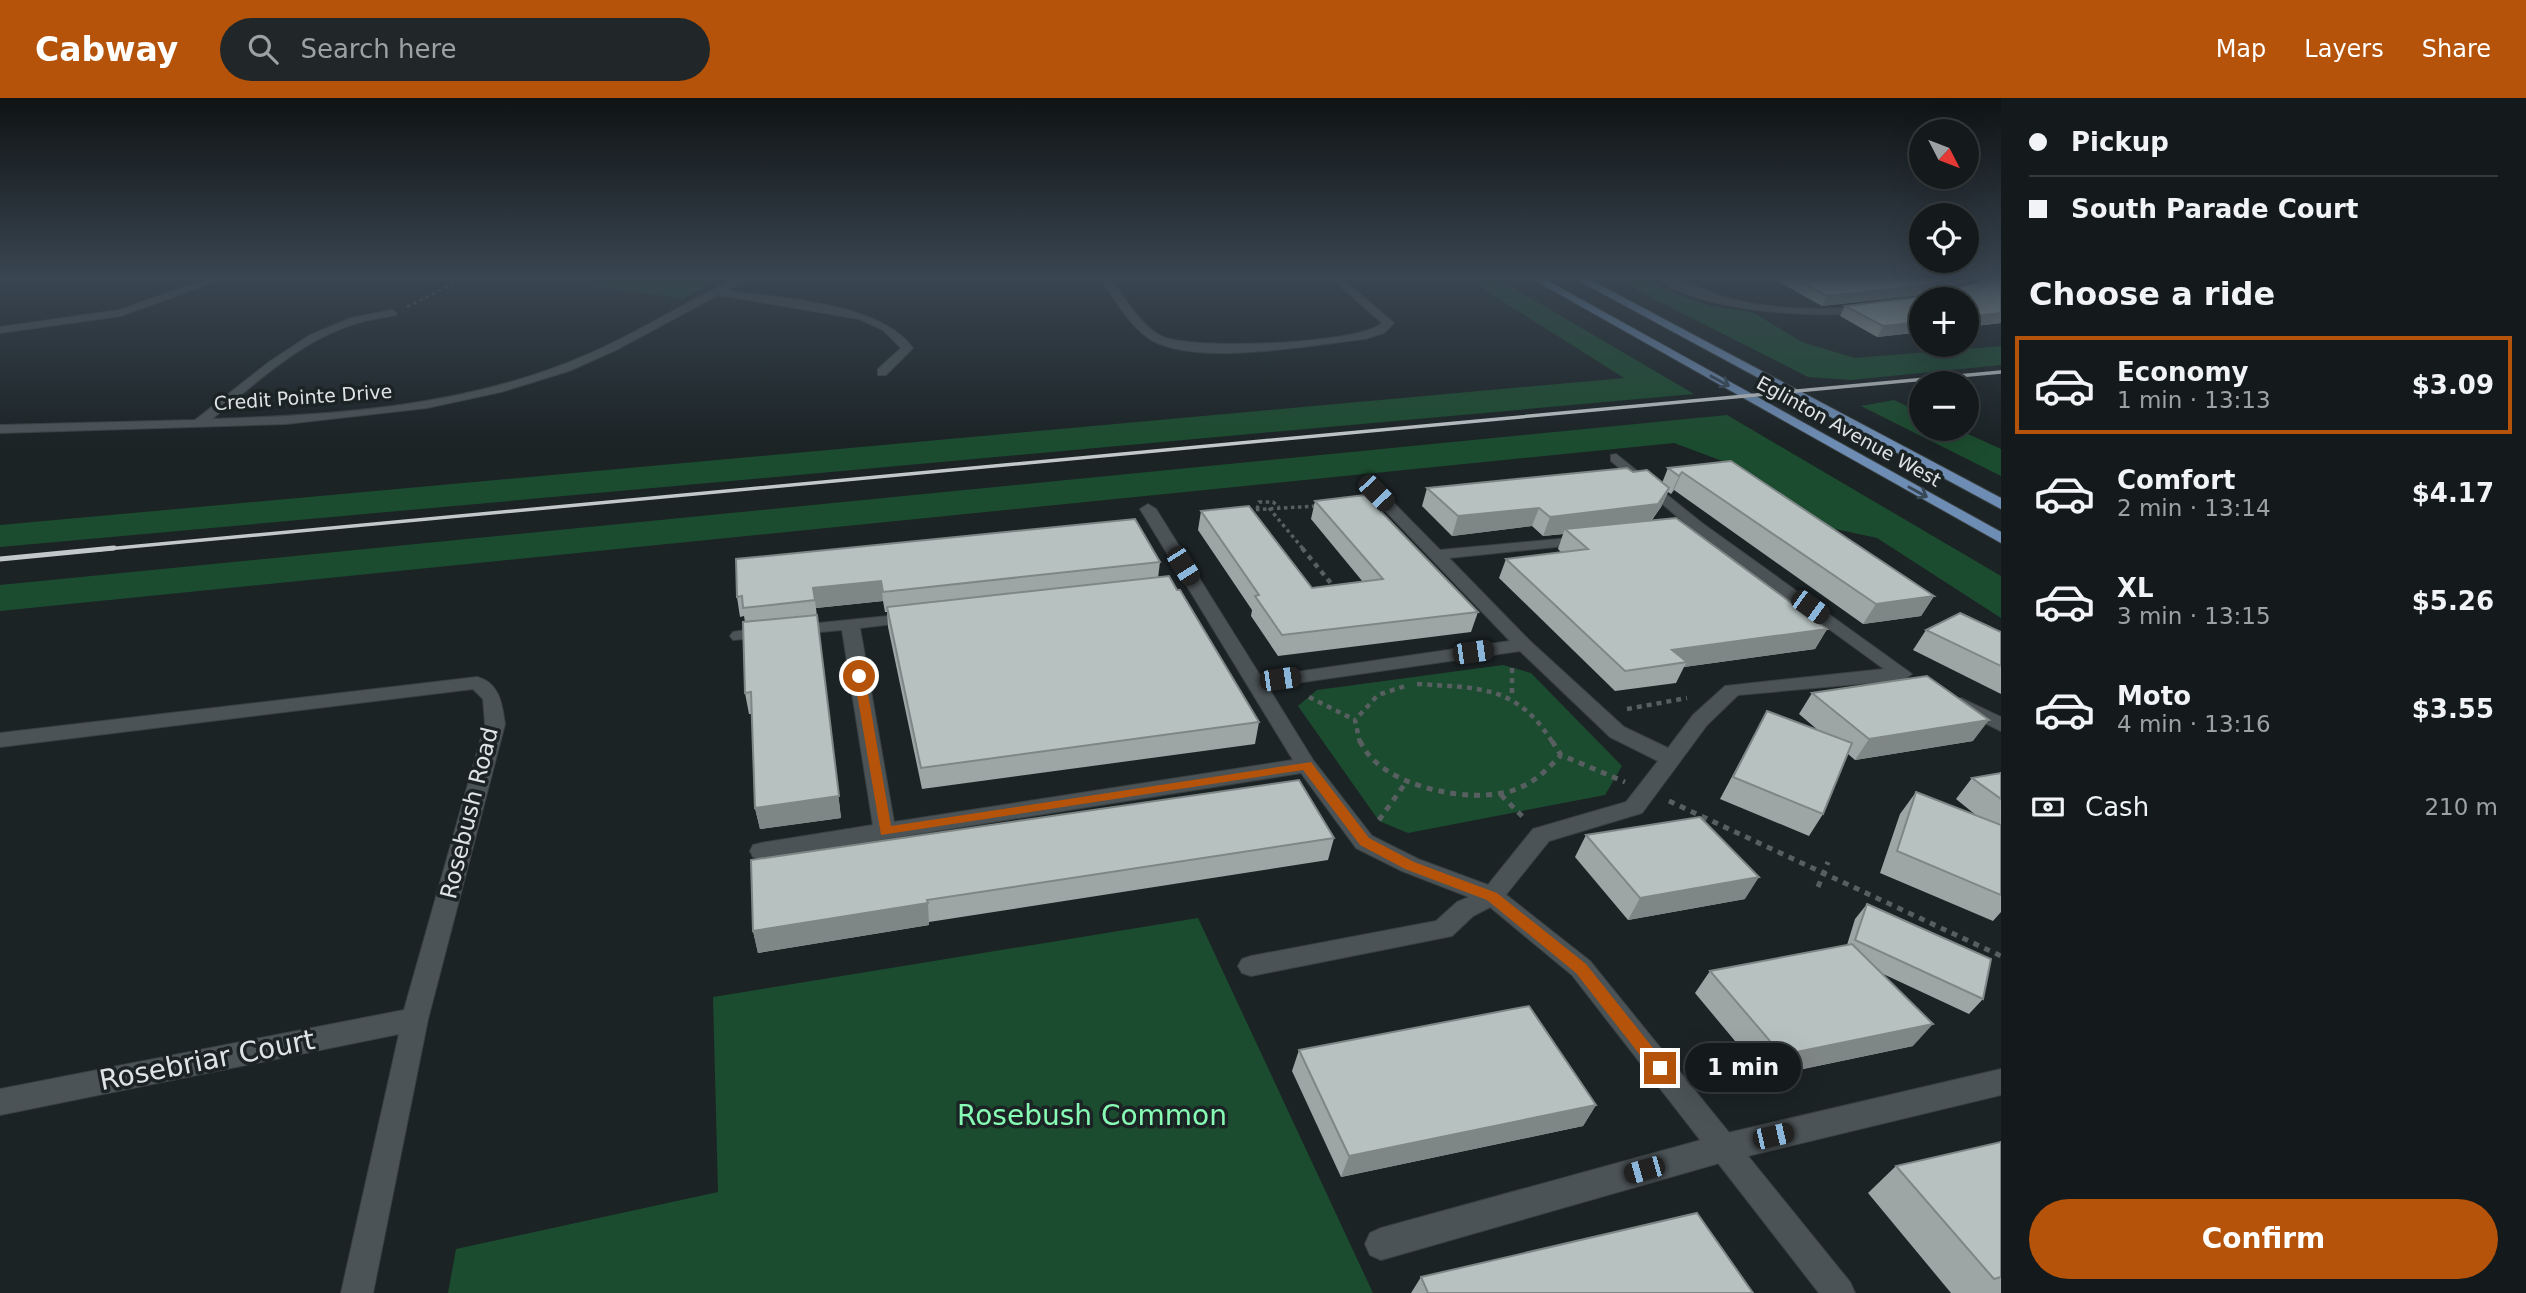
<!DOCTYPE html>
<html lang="en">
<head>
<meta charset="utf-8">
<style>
  :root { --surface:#141a1c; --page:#212729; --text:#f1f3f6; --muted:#9da1a3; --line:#33383b; --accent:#b45309 }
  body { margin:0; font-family:"DejaVu Sans",sans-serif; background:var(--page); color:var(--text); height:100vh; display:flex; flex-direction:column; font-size:26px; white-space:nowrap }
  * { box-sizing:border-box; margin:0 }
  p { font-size:23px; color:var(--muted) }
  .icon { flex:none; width:38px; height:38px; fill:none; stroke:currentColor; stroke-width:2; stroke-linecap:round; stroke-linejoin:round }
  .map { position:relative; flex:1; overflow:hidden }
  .side { display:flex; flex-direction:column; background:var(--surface); width:525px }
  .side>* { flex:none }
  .banner { display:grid; align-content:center; height:154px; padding:0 28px; background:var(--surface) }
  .needle { width:46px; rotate:132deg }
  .fabs { position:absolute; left:1909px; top:21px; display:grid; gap:14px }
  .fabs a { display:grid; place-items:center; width:70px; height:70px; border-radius:50%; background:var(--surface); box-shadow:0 7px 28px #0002,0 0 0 2px var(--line); font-size:35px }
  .end { position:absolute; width:32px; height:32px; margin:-16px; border:9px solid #b45309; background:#fff; box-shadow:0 0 0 4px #fff }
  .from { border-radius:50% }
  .bubble { position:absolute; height:49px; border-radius:24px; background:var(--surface); box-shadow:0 7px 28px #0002,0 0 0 2px var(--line); font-size:23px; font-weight:600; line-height:49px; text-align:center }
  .car { position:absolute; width:21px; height:42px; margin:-21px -10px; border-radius:9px; box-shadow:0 0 5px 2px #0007; background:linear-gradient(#222 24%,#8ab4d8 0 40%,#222 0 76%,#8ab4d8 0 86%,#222 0) }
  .banner b { display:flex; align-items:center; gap:24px; height:66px; font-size:26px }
  .banner b+b { border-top:2px solid var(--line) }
  .banner i { width:18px; height:18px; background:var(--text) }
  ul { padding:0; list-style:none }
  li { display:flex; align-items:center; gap:21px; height:98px; margin:0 14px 10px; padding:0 14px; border:4px solid transparent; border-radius:0px }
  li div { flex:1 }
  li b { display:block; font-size:26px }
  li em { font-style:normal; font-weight:600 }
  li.current { border-color:var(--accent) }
  li>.icon { width:63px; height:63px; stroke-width:1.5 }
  h2 { padding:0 28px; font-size:32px; line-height:84px }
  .pay { display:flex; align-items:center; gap:18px; height:77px; padding:0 28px; font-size:26px }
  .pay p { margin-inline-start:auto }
  .cta { display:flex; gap:14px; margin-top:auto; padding:14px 28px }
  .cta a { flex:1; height:80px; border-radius:42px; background:var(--accent); color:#fff; font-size:28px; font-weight:600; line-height:80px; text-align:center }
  header { display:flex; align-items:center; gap:42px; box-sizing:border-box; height:98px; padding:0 35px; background:var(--accent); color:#fff }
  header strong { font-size:33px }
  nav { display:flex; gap:38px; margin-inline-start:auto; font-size:24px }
  .search { width:490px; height:63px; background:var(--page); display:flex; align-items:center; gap:18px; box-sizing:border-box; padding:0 24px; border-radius:38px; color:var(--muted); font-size:26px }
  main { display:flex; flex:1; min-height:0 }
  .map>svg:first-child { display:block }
  .green { fill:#1c4c2f }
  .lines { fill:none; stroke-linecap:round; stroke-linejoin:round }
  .service-casing { stroke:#3a4042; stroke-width:2 }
  .minor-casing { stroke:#3a4042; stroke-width:2 }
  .primary-casing { stroke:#3a4042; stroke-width:2 }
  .path-far3 { stroke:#585f61; stroke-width:2.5; stroke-dasharray:3.5 3.5; stroke-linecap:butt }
  .path-far2 { stroke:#585f61; stroke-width:3.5; stroke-dasharray:3.5 3.5; stroke-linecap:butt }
  .path-far1 { stroke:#585f61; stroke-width:4.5; stroke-dasharray:5 5; stroke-linecap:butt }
  .path { stroke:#585f61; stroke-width:5; stroke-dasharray:6 6; stroke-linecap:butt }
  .service { fill:#4b5356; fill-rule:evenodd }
  .minor { fill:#4b5356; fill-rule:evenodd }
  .primary { fill:#6e8db4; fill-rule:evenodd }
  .rail-far1 { stroke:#c3c9cb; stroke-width:3.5 }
  .rail { stroke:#c3c9cb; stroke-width:5 }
  .wall { fill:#9da6a5 }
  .shaded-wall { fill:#7f8786 }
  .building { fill:#b6c1c0; stroke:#7f8786; stroke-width:2 }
  .oneway { stroke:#384857 }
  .route { fill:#b45309 }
  .labels { text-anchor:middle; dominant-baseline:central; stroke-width:7; stroke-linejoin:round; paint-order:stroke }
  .far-street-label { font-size:19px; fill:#dee3e5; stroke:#1b2325 }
  .street-label { font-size:23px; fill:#dee3e5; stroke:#1b2325 }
  .near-street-label { font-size:28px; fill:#dee3e5; stroke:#1b2325 }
  .near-park-label { font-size:28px; fill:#87fcb4; stroke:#1b2325 }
</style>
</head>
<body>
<header>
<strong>Cabway</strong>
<div class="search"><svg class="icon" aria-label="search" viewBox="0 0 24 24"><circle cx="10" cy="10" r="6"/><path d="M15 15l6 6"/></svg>Search here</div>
<nav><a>Map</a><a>Layers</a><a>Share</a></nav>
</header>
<main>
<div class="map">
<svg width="2001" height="1195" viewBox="0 0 2001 1195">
  <rect width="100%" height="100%" fill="#1b2325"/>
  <!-- green -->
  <g class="green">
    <polygon points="519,178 726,178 683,201"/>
    <polygon points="1463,178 1493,178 1694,296 0,449 0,427 1624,280"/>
    <polygon points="1609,178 1643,178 1679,197 1712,208 1752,214 1802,244 1855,260 2001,248 2001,267 1851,282 1808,279"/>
    <polygon points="1894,302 1921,315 1922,331 1957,331 2001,351 2001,378 1861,308"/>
    <polygon points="1727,317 2001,478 2001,520 1877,440 1817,427 1725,364 1674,345 0,513 0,487"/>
    <polygon points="1503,567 1531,575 1622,668 1605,697 1408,735 1379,723 1298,608 1317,592"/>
    <polygon points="1198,820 1373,1195 448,1195 456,1151 718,1094 713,899"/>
  </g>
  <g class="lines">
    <!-- service casing -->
    <g class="service-casing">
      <g id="service">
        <path d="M1616,356l86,69 210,151 -9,6 -165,15 -31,30 -65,88 -93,28 -49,61 -27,14 -21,20 -201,40 -9,-3 -4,-7 4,-7 9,-3 185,-35 21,-19 12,-5 -67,-26 -46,-23 -55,-75 -540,86 -8,-2 -3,-6 3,-6 8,-2 112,-18 -31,-195 -109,10 -3,-4 3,-4 6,-1 179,-18 3,4 -3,4 -58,7 34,194 399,-62 -153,-251 8,-5 8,5 105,168 249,-36 -139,-145v-6h10l59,60 151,-14 2,3 -8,5 -136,14 81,83 94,86 44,21 25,-33 32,-29 159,-17 -192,-140 -81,-68v-6zM1520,553l90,86 48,24 -32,41 -93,27 -45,56 -70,-26 -46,-23 -59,-76 -45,-73z"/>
        <polygon points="1961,600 2001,619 2001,633 1954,610 1951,606 1954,602"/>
        <polygon points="2001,971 2001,997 1723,1064 1381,1162 1370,1157 1365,1146 1370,1135 1381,1130 1723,1036"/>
      </g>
    </g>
    <!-- minor casing -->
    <g class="minor-casing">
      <g id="minor">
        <polygon points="216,178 231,178 121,218 0,235 0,229 119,212"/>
        <path d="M741,178h13l-27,14c55,9 152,12 186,58l-27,27h-8v-6l23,-21 -18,-18 -24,-11 -141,-24 -102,55 -47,21 -68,21 -74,16 -141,16 -286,9v-8l195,-5 74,-58 41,-27 41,-17 41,-8 5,3 -1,2c-13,3 -26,4 -38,8 -56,16 -102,60 -146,96 125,-4 256,-13 372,-63 54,-23 104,-56 157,-80z"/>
        <path d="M1098,178h10c16,19 31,49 53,60 29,15 200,8 221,-13l-54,-47h11l55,47 -10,10 -19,6c-54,6 -164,27 -212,2 -22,-12 -40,-45 -55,-65z"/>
        <path d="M1654,178c26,0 52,16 77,23 44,11 89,11 134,8l5,3 -5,3c-57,4 -165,0 -211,-37z"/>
        <path d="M477,579c23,6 25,27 28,47l-77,295 -55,274h-32l58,-259 -399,81v-26l404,-79 81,-286 -2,-25 -10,-10 -473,58v-14z"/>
        <polygon points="1492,789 1500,792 1590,863 1850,1184 1855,1195 1819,1195 1572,877 1484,804 1480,798 1484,792"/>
      </g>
    </g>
    <!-- primary casing -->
    <g class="primary-casing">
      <g id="primary">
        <polygon points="1527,178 1539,178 2001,434 2001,445"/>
        <polygon points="1570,178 1583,178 2001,400 2001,411"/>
      </g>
    </g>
    <!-- path-far3 -->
    <polyline class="path-far3" points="407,209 469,178"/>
    <!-- path-far2 -->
    <g class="path-far2">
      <polyline points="1269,410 1304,452"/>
      <polyline points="1257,411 1259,404 1273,404 1279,409"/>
      <polyline points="1249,412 1317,408"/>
    </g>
    <!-- path-far1 -->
    <g class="path-far1">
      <polyline points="1302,450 1334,489"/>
      <polyline points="1512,570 1512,600"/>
      <path d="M1417,586c62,4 100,1 136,59"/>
      <polyline points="1309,599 1355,622"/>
      <polyline points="1627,611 1687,600"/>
      <polyline points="1360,645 1355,622 1378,597 1408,587"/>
    </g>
    <!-- path -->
    <g class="path">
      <path d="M1360,643c20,46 111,64 154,49 20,-7 33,-20 47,-35"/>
      <polyline points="1552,643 1561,657 1625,684"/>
      <polyline points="1501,697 1525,721"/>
      <polyline points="1669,703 2001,858"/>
      <polyline points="1379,722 1407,683"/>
      <polyline points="1818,789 1828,764"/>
    </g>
    <!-- service -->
    <use href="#service" class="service"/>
    <!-- minor -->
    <use href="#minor" class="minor"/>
    <!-- primary -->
    <use href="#primary" class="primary"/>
    <!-- rail-far1 -->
    <polyline class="rail-far1" points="96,452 2001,274"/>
    <!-- rail -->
    <polyline class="rail" points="0,461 114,450"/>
  </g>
  <!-- wall -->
  <g class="wall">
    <polygon points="1770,178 1987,178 1987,179 1936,193 1945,193 2001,178 2001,225 1967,229 1922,201 1922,234 1877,239 1840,218 1845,208 1927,199 1929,196 1922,197 1822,208 1770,179"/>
    <polygon points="1731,363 1934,498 1921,518 1863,526 1674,392 1671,396 1668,394 1661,409 1652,422 1827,531 1815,551 1684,569 1676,585 1615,593 1499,480 1506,461 1561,454 1558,451 1563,436 1543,438 1532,428 1452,438 1422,408 1427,390 1633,374 1662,385 1668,370"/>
    <polygon points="1315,403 1478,514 1471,534 1278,558 1251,518 1252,512 1198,432 1201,413 1312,490 1363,484 1311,421"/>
    <polygon points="1160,464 1158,480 1259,624 1255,646 922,691 888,529 887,514 885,514 883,503 816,510 841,720 760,731 755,710 752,616 749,616 745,595 745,524 744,518 740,519 737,499"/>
    <polygon points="1926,532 2001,534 2001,596 1913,552"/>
    <polygon points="1812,595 1973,643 1855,662 1848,656 1823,716 1809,738 1720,701 1767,613 1819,633 1799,616"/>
    <polygon points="2001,675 2001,814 1993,823 1880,775 1900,716 1916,694 1977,718 1956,701 1972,680"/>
    <polygon points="1586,737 1745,801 1628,822 1575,759"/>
    <polygon points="1334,740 1328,762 929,824 929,827 758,855 753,833 751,762"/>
    <polygon points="1867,806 1983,901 1969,916 1881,875 1913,948 1765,979 1695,895 1710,873 1847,847 1855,821"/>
    <polygon points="1299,952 1596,1007 1583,1028 1341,1079 1292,973"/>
    <polygon points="2001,1044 2001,1195 1951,1195 1868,1095 1896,1068"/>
    <polygon points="1421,1179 1753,1195 1411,1195"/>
  </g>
  <!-- shaded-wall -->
  <g class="shaded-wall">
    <polygon points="1962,178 1987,178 1987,179 1922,197 1822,208 1827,198"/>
    <polygon points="2001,215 2001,225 1967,229 1967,219"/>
    <polygon points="1922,224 1922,234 1877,239 1883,228"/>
    <polygon points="1682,374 1674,392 1671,396 1679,378"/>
    <polygon points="1669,390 1661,409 1649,425 1565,431 1563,436 1543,438 1550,419"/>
    <polygon points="1539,410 1532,428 1452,438 1458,418"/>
    <polygon points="881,483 883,503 816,510 813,490"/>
    <polygon points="1934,498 1921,518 1863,526 1876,506"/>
    <polygon points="817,517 841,720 760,731 755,710"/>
    <polygon points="1827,531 1815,551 1684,569 1687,564 1672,552"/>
    <polygon points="1989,622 1973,643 1855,662 1869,641"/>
    <polygon points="1759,779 1745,801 1628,822 1640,800"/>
    <polygon points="928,805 929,827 758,855 753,833"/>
    <polygon points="1933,926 1913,948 1765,979 1782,957"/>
    <polygon points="1596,1007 1583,1028 1341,1079 1349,1058"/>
  </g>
  <!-- building -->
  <g class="building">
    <polygon points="1789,178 1962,178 1928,187 1827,198"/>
    <polygon points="2001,178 2001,215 1967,219 1967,201 1922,201 1922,224 1883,228 1845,208 1928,198 1930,194 1945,193"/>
    <polygon points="1731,363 1934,498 1876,506 1682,374 1679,378 1668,370"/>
    <polygon points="1627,370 1633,374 1647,372 1669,390 1658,406 1550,419 1539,410 1458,418 1427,390"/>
    <polygon points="1365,397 1478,514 1282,537 1255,498 1259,497 1201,413 1249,408 1312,490 1383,481 1315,403"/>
    <polygon points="1676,420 1827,531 1672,552 1687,564 1625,573 1506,461 1588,451 1565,431"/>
    <polygon points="1135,421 1160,464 883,494 881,483 813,490 815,502 743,510 742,498 737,499 736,461"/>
    <polygon points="1169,478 1177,492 1180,492 1259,624 921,670 887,509"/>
    <polygon points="1960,515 2001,534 2001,568 1926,532"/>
    <polygon points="817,517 839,698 755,710 751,594 745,595 743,524"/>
    <polygon points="1927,578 1989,622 1869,641 1812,595"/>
    <polygon points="1767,613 1852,645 1823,716 1733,679"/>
    <polygon points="2001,675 2001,701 1972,680"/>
    <polygon points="1299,682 1334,740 927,802 928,805 753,833 751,762"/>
    <polygon points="1916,694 2001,727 2001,797 1897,753"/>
    <polygon points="1700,719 1759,779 1640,800 1586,737"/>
    <polygon points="1867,806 1991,861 1983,901 1855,842"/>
    <polygon points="1852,846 1933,926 1782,957 1710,873"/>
    <polygon points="1529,908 1596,1007 1349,1058 1299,952"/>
    <polygon points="2001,1044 2001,1179 1994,1181 1896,1068"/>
    <polygon points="1697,1115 1753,1195 1428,1195 1421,1179"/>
  </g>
  <!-- one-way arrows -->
  <defs><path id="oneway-shaft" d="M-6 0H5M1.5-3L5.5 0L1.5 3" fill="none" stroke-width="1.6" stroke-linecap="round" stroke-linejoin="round" transform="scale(1.75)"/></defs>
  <g class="oneway">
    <use href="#oneway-shaft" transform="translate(1720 283) rotate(29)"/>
    <use href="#oneway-shaft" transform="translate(1918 394) rotate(29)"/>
  </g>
  <!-- sky -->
  <linearGradient id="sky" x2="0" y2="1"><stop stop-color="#0f1314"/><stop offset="0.52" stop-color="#394551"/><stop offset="1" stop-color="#394551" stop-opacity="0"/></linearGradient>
  <rect width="2001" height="345" fill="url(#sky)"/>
  <!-- route -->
  <polygon class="route" points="859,574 865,578 891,728 1311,664 1369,740 1414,764 1497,795 1586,866 1665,965 1665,975 1654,975 1576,875 1487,802 1405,771 1360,747 1303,672 881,737 854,578"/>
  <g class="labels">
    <!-- far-street labels -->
    <g class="far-street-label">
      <text transform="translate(303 299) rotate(-4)">Credit Pointe Drive</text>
      <text transform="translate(1849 333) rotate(29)">Eglinton Avenue West</text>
    </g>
    <!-- street labels -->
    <g class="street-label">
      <text transform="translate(469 715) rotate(-76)">Rosebush Road</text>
    </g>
    <!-- near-street labels -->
    <g class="near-street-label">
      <text transform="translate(207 962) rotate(-11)">Rosebriar Court</text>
    </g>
    <!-- near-park labels -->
    <g class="near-park-label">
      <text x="1092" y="1017">Rosebush Common</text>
    </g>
  </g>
</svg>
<div class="fabs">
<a><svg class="needle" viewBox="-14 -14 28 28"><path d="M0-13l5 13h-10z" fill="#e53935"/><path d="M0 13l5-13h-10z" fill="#9da1a3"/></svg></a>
<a><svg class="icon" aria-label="locate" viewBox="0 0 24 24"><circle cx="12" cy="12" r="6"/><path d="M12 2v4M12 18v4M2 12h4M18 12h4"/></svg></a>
<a>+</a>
<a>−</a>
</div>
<i class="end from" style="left:859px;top:578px"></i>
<i class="end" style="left:1660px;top:970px"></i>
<div class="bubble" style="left:1685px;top:945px;width:116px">1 min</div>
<i class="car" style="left:1376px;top:395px;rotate:136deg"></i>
<i class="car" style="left:1183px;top:468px;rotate:148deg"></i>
<i class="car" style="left:1810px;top:509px;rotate:126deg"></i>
<i class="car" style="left:1473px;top:554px;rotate:82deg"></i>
<i class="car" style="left:1280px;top:581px;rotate:82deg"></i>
<i class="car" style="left:1773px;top:1038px;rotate:77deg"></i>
<i class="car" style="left:1644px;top:1072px;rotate:254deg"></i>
</div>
<section class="side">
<div class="banner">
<b><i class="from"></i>Pickup</b>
<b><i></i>South Parade Court</b>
</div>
<h2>Choose a ride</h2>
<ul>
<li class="current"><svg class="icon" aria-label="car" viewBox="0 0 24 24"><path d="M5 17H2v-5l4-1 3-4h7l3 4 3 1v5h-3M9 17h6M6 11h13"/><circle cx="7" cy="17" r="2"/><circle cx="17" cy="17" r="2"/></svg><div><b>Economy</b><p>1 min · 13:13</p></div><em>$3.09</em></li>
<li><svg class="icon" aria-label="car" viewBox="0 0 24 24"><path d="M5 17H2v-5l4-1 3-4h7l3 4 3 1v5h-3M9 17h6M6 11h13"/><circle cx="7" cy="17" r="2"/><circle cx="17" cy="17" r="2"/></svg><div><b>Comfort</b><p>2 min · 13:14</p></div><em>$4.17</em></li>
<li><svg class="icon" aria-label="car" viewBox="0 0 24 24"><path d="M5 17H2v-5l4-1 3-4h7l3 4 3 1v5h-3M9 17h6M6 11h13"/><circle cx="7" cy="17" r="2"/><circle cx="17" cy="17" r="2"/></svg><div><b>XL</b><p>3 min · 13:15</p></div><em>$5.26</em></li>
<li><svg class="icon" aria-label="car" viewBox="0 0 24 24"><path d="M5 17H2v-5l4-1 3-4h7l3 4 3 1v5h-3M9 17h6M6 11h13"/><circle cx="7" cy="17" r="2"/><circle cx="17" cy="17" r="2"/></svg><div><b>Moto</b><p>4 min · 13:16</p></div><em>$3.55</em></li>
</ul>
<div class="pay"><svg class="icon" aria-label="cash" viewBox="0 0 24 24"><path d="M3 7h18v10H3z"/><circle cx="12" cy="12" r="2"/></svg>Cash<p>210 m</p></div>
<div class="cta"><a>Confirm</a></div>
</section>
</main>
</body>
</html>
